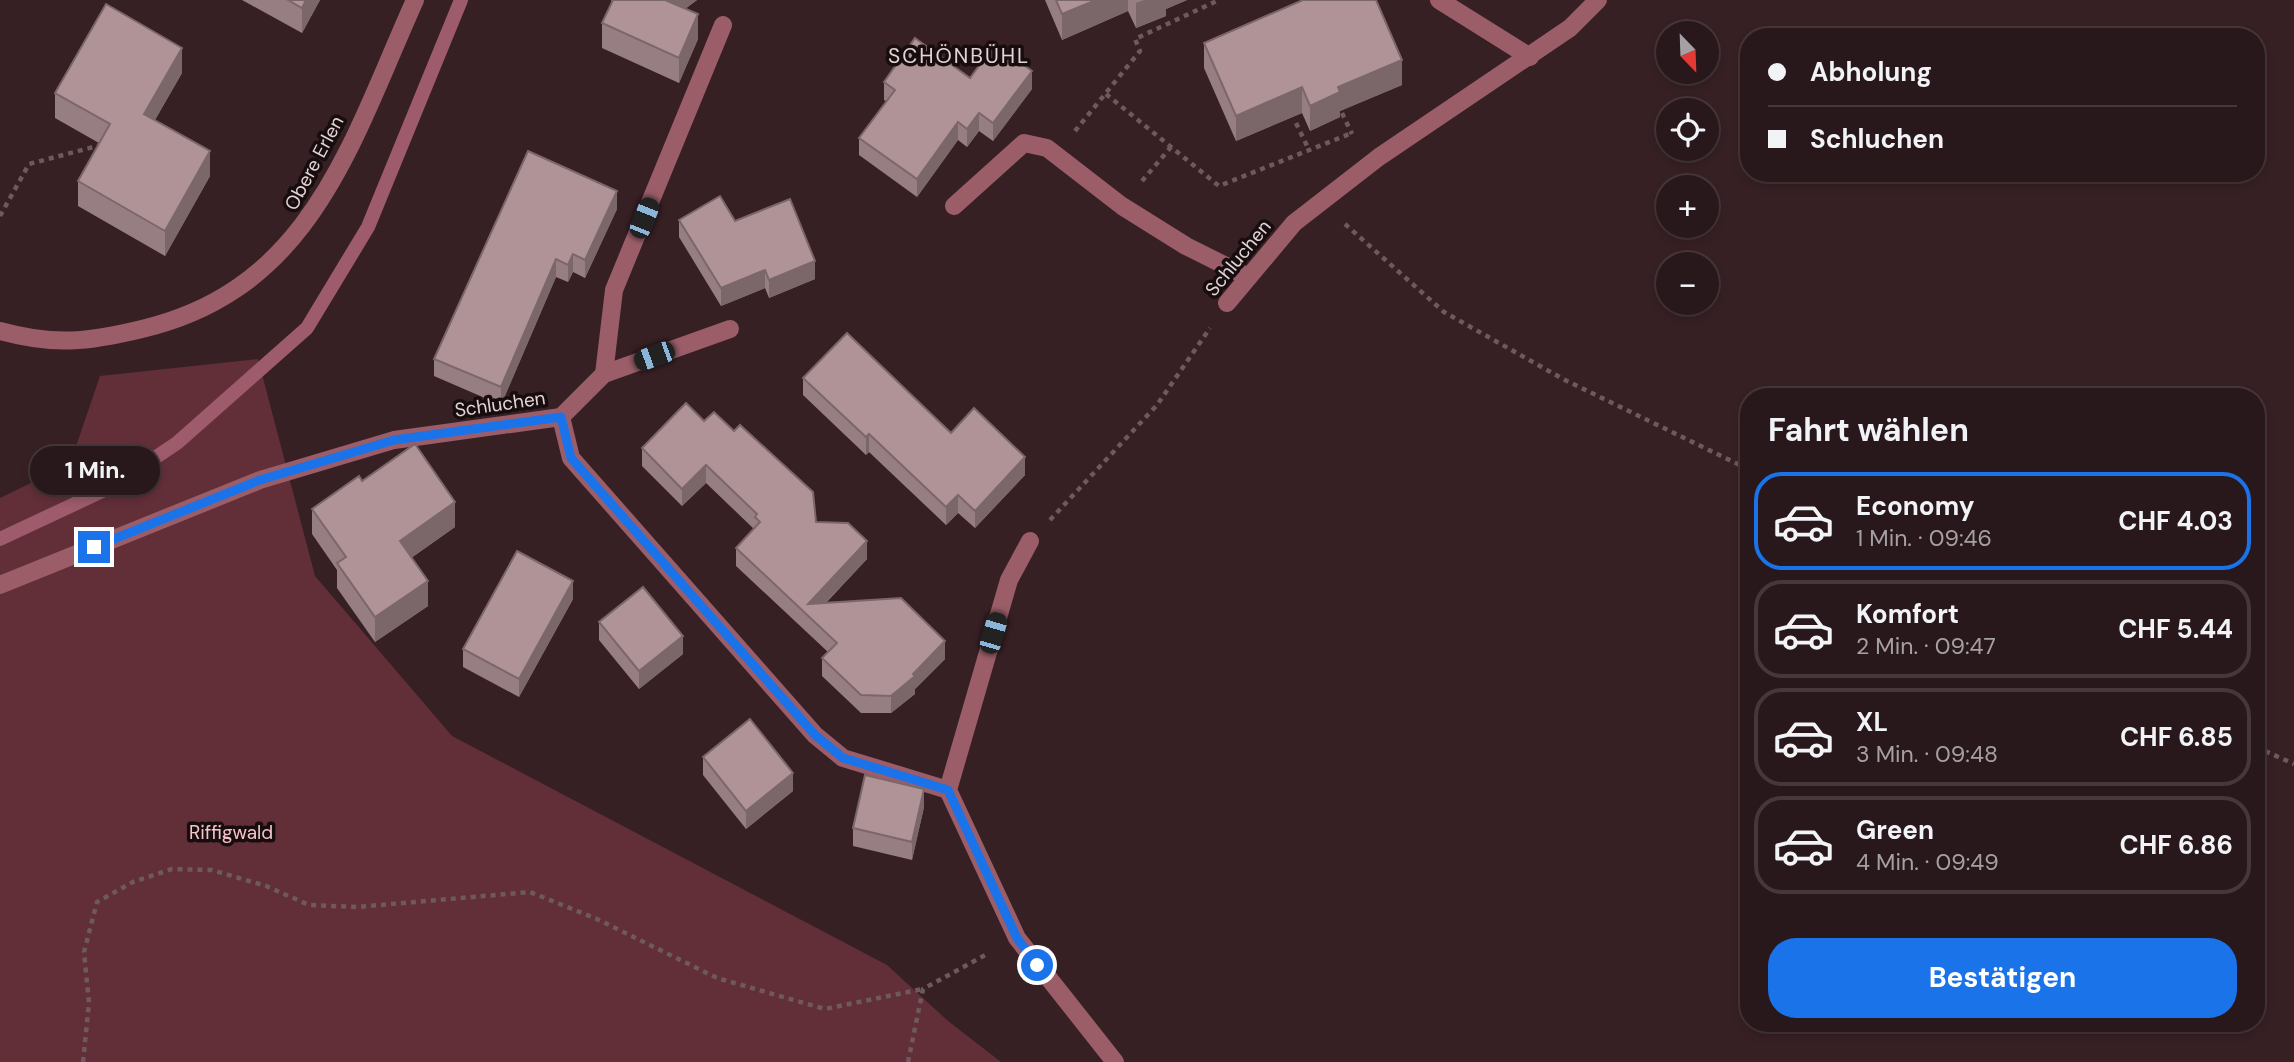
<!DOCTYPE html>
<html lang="de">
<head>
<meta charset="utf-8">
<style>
  :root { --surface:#29181b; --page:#352528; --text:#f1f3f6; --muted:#a5a0a3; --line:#45373a; --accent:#1a73e8 }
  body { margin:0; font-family:"DM Sans",sans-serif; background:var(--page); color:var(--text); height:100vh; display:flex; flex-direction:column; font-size:26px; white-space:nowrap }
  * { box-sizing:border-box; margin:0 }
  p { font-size:23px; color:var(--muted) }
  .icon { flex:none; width:38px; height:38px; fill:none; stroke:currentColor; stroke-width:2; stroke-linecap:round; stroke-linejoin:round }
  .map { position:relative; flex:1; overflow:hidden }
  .details { position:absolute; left:1740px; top:388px; width:525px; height:644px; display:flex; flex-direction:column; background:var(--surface); border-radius:28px; box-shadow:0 4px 10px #0003,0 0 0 2px var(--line) }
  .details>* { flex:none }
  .hud { position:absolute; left:1740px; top:28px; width:525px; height:154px; border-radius:28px; box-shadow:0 4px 10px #0003,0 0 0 2px var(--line); display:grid; align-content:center; height:154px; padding:0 28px; background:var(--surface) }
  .needle { width:46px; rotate:157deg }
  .fabs { position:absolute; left:1656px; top:21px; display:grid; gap:14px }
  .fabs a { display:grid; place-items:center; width:63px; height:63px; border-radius:50%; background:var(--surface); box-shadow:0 4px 10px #0003,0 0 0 2px var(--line); font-size:35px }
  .end { position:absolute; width:32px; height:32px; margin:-16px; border:9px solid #1a73e8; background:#fff; box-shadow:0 0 0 4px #fff }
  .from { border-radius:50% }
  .bubble { position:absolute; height:49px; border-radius:24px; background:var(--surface); box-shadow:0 4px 10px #0003,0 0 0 2px var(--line); font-size:23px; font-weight:700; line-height:49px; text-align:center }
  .car { position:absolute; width:21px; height:42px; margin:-21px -10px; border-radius:9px; box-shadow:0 0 5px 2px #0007; background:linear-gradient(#222 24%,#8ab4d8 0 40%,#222 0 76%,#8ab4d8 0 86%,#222 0) }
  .hud b { display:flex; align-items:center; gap:24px; height:66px; font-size:26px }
  .hud b+b { border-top:2px solid var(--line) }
  .hud i { width:18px; height:18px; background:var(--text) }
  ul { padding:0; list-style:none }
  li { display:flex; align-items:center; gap:21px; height:98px; margin:0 14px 10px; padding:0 14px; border:4px solid var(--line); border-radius:28px }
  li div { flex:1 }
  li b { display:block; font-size:26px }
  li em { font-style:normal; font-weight:700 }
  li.current { border-color:var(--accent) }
  li>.icon { width:63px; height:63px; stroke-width:1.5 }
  h2 { padding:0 28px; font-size:32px; line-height:84px }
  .action { display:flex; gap:14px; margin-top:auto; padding:14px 28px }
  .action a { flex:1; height:80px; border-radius:28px; background:var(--accent); color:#fff; font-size:28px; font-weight:700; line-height:80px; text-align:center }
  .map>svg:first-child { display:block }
  .green { fill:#622f39 }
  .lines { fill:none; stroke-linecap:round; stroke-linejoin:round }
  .stream { stroke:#9d5b6c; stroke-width:14 }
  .path { stroke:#6e595c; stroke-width:4.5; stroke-dasharray:5 5; stroke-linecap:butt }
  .minor { stroke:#9b5e69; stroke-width:18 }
  .wall { fill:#977e82 }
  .shaded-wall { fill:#7b676a }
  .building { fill:#b09397; stroke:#7b676a; stroke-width:2 }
  .route { stroke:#1a73e8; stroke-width:9 }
  .labels { text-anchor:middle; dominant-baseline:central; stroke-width:7; stroke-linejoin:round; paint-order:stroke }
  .street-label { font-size:19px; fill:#e4d4d6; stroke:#170d0f }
  .park-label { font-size:19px; fill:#f7c3cb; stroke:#170d0f }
  .neighbourhood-label { font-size:21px; letter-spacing:2px; fill:#e4d4d6; stroke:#170d0f }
</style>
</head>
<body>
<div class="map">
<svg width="2294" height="1062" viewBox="0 0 2294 1062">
  <rect width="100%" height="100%" fill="#372024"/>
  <!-- green -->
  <polygon class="green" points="258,359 315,576 452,736 887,965 948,1021 1001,1062 0,1062 0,498 70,464 100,376"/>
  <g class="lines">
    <!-- stream -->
    <polyline class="stream" points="0,539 113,486 177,443 307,328 368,227 461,0"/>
    <!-- path -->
    <g class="path">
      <polyline points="1106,94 1219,186 1352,133"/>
      <polyline points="1342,113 1352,134"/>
      <polyline points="1296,123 1309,150"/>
      <polyline points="1075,131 1140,51 1135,39 1219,0"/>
      <polyline points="1142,181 1171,147"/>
      <polyline points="0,216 29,164 101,145"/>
      <polyline points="1345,224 1444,312 1563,379 1748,469"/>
      <polyline points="1050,520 1157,405 1210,328"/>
      <polyline points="2256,747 2294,764"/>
      <polyline points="83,1062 89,1003 84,952 97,902 133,882 172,869 212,870 266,886 309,905 357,907 530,892 597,919 717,978 825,1009 923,989"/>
      <polyline points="908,1062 923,989 989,953"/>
    </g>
    <!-- minor -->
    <g class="minor">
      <polyline points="1439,0 1530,57"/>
      <polyline points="954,206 1024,143 1047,148 1122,206 1186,246 1248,277"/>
      <polyline points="1227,303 1294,223 1379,157 1570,28 1598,0"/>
      <path d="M0,331c54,15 88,11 142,-2 170,-40 209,-187 273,-329"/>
      <polyline points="604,374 614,290 723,25"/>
      <polyline points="561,417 604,374 730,329"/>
      <polyline points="1030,541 1009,580 948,790 1017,938 1115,1062"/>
      <polyline points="0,585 260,480 394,440 561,417 571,458 815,735 843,758 948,790"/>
    </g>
  </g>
  <!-- wall -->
  <g class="wall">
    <polygon points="242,0 320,0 302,33"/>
    <polygon points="611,0 697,0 685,9 698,39 679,83 602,48 602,23 612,2"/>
    <polygon points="1045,0 1187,0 1166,9 1166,16 1136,28 1128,11 1062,40"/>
    <polygon points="1204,43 1402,85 1340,111 1340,117 1310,131 1302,113 1236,141 1204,68"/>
    <polygon points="182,73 155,120 210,176 165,256 78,206 78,181 99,143 55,118 55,93"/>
    <polygon points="970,78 1032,89 993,141 979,131 967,147 958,140 917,197 859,155 859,138 886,101 884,100 884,82"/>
    <polygon points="617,209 585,278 573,272 568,282 556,277 501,405 434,376 434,359"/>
    <polygon points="679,220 735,221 815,279 769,298 765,288 721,306 679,237"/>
    <polygon points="803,378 951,433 1025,475 975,528 958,513 946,525 869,452 866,455 803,395"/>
    <polygon points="704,421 816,522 867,559 826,603 945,659 915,689 915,694 891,713 861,713 822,676 822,658 828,652 736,566 736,548 754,529 706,483 682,506 642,466 642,448"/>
    <polygon points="362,481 455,527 411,558 428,606 375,642 337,588 337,570 312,534 312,509"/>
    <polygon points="573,599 519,697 463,667 463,649"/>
    <polygon points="599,622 683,654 639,689 599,640"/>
    <polygon points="703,757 793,791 746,829 703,775"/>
    <polygon points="924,807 912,860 853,846 853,828"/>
  </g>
  <!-- shaded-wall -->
  <g class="shaded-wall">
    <polygon points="306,0 320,0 302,33 302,8"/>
    <polygon points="663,0 697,0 663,24"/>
    <polygon points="1096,0 1128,0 1128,11 1062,40 1062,14"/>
    <polygon points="1144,0 1187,0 1166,9 1166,16 1136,28 1136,3"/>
    <polygon points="698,14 698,39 679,83 679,58"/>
    <polygon points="182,48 182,73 144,139 144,114"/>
    <polygon points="1402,60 1402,85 1340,111 1340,117 1310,131 1310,106 1338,87"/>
    <polygon points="1032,71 1032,89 993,141 993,123"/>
    <polygon points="1302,87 1302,113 1236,141 1236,116"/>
    <polygon points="979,113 979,131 967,147 967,129"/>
    <polygon points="958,122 958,140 917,197 917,179"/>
    <polygon points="210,151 210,176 165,256 165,231"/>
    <polygon points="617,191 617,209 585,278 585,260"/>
    <polygon points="573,254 573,272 568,282 568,265"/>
    <polygon points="556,259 556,277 501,405 501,387"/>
    <polygon points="815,261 815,279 769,298 769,280"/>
    <polygon points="765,270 765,288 721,306 721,288"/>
    <polygon points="869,434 869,452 866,455 866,437"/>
    <polygon points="1025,457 1025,475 975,528 975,511"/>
    <polygon points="706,465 706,483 682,506 682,489"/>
    <polygon points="958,495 958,513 946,525 946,507"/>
    <polygon points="455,502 455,527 400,566 400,541"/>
    <polygon points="867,541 867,559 811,618 808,604"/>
    <polygon points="428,581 428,606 375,642 375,617"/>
    <polygon points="573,581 573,599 519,697 519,679"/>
    <polygon points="683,636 683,654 639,689 639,671"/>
    <polygon points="945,641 945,659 915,689 915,694 891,713 891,696"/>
    <polygon points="793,773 793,791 746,829 746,811"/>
    <polygon points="924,789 924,807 912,860 912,842"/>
  </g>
  <!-- building -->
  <g class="building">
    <polygon points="288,0 306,0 302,8"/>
    <polygon points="613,0 665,0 698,14 679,58 602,23"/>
    <polygon points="1056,0 1096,0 1062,14"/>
    <polygon points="1303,0 1376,0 1402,60 1338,87 1340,92 1310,106 1302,87 1236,116 1204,43"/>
    <polygon points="106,4 182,48 144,114 210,151 165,231 78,181 110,124 55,93"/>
    <polygon points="915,38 970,78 995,44 1032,71 993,123 979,113 967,129 958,122 917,179 859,138 895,90 884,82"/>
    <polygon points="528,151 617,191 585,260 573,254 568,265 556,259 501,387 434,359"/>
    <polygon points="720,196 735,221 790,199 815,261 769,280 765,270 721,288 679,220"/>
    <polygon points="847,333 951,433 974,408 1025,457 975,511 958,495 946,507 869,434 866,437 803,378"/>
    <polygon points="686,403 704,421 714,412 734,431 740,425 813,492 816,522 848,523 867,541 808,604 901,598 945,641 913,674 915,676 891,696 861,695 822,658 837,643 736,548 760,522 755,517 757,514 706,465 682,489 642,448"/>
    <polygon points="415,444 455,502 400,541 428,581 375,617 337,563 346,557 312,509 359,476 362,481"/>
    <polygon points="517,551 573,581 519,679 463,649"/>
    <polygon points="643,587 683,636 639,671 599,622"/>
    <polygon points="750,719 793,773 746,811 703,757"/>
    <polygon points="865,775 924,789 912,842 853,828"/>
  </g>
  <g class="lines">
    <!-- route -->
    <polyline class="route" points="94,547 260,480 394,440 561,417 571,458 815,735 843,758 948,790 1017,938 1037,965"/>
  </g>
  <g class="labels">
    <!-- street labels -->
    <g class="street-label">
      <text transform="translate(314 163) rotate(-62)">Obere Erlen</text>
      <text transform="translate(1238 258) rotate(-51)">Schluchen</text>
      <text transform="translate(500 404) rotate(-8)">Schluchen</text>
    </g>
    <!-- park labels -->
    <g class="park-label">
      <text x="231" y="832">Riffigwald</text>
    </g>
    <!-- neighbourhood labels -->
    <g class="neighbourhood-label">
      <text x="959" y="56">SCHÖNBÜHL</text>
    </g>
  </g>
</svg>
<div class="fabs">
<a><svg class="needle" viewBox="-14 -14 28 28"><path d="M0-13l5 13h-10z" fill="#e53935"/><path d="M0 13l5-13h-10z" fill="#a5a0a3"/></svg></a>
<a><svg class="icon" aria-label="locate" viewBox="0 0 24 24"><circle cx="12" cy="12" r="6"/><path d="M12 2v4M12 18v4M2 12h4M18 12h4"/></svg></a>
<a>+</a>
<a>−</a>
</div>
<i class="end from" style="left:1037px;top:965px"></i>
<i class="end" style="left:94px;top:547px"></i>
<div class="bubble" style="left:30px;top:446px;width:130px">1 Min.</div>
<i class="car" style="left:644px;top:218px;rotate:22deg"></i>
<i class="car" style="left:654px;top:356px;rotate:250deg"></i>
<i class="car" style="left:993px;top:633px;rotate:16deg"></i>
<div class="hud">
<b><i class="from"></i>Abholung</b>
<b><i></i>Schluchen</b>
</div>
<section class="details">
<h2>Fahrt wählen</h2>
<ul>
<li class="current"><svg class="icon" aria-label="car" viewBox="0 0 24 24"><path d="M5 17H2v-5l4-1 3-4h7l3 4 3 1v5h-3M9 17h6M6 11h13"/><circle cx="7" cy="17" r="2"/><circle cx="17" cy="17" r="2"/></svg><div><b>Economy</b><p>1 Min. · 09:46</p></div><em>CHF 4.03</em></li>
<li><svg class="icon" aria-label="car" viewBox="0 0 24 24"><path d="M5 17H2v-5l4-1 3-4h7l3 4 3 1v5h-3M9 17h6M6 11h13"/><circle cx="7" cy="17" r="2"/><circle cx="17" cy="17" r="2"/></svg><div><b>Komfort</b><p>2 Min. · 09:47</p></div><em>CHF 5.44</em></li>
<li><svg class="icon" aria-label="car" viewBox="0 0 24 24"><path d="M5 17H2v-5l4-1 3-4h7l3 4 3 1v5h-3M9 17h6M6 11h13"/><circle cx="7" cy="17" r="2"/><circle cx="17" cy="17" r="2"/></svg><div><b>XL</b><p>3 Min. · 09:48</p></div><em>CHF 6.85</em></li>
<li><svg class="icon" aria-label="car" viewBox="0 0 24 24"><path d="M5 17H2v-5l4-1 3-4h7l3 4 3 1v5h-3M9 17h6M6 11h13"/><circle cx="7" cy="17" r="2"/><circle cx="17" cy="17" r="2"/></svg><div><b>Green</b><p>4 Min. · 09:49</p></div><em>CHF 6.86</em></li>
</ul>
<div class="action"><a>Bestätigen</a></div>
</section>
</div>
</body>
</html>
